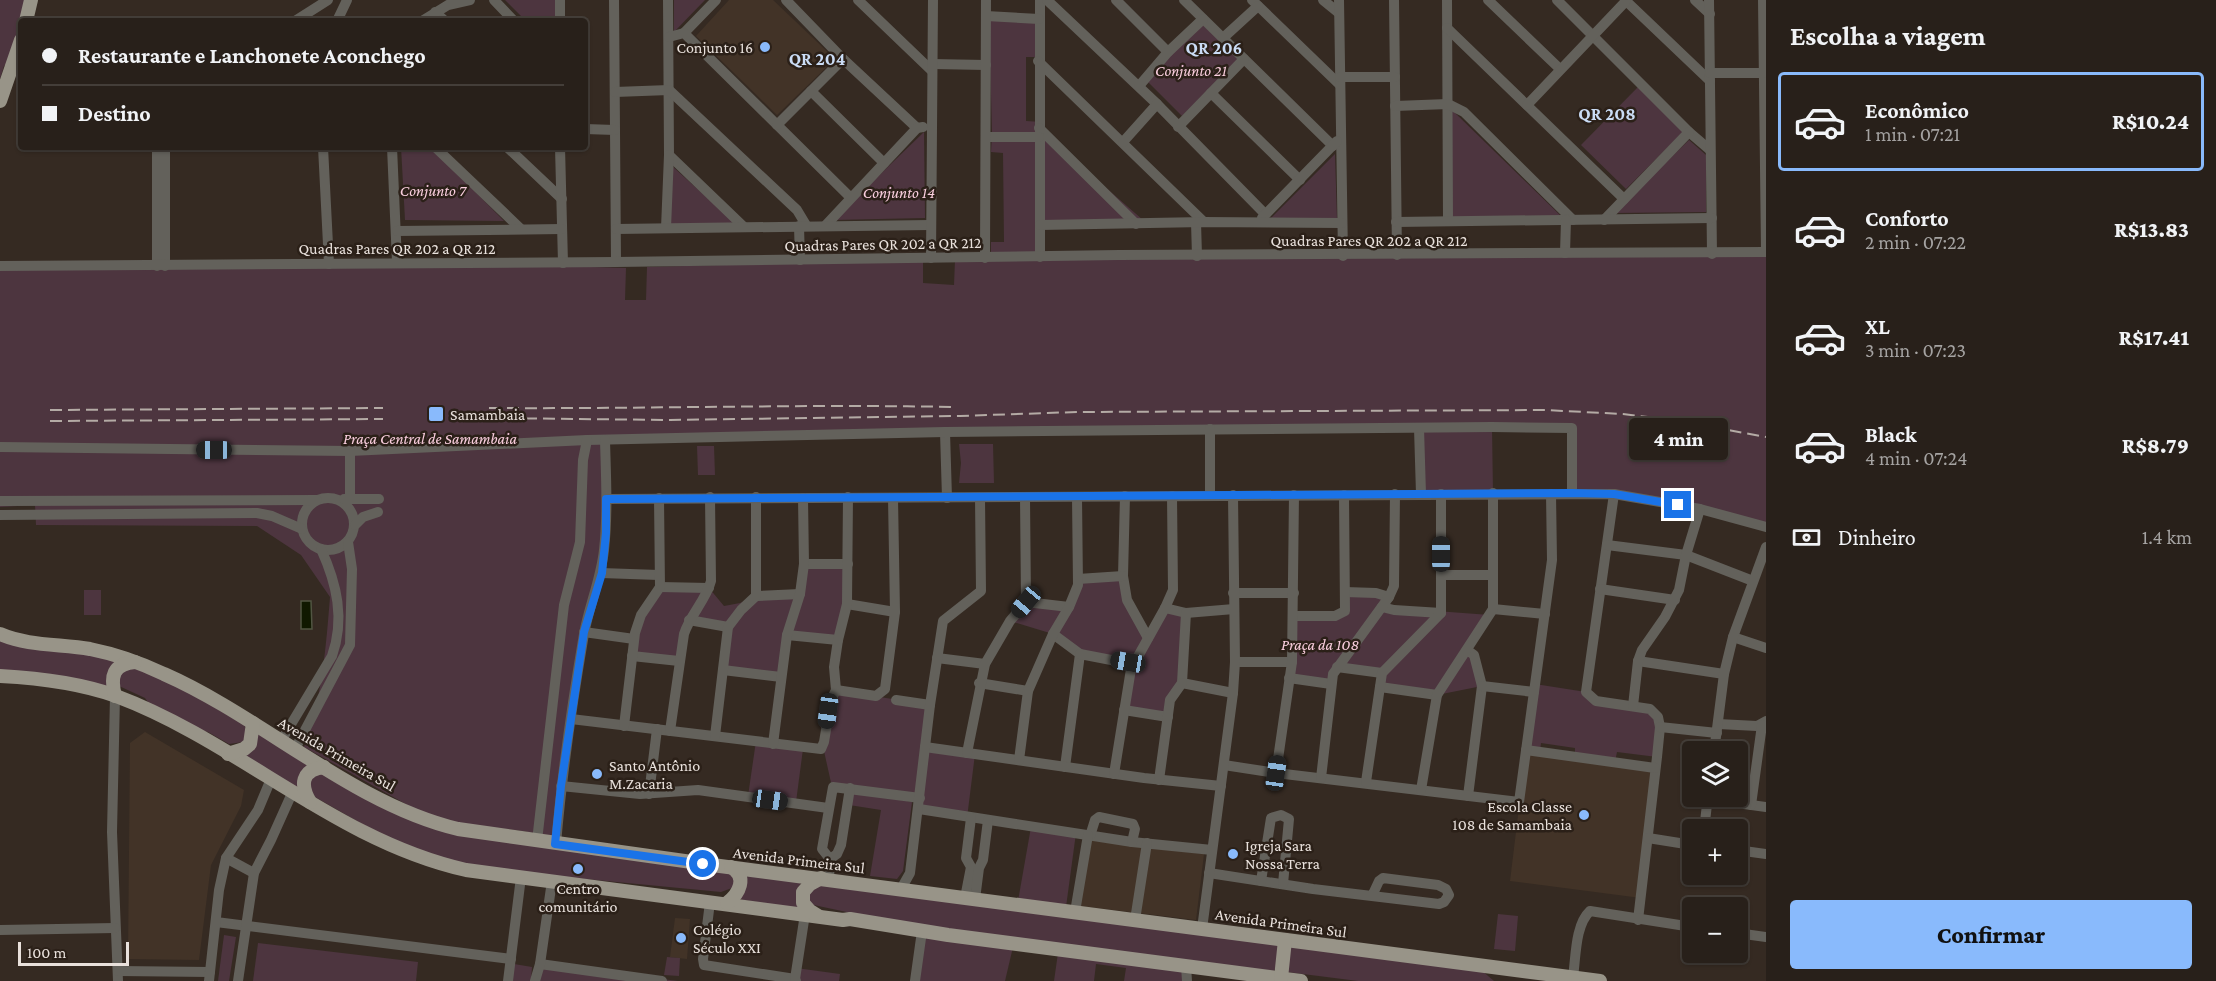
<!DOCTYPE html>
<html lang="pt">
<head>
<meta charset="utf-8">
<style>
  :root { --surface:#28201a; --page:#302823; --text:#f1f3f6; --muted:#a5a3a2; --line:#443e39; --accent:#89bafc }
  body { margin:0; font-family:"Crimson Pro",serif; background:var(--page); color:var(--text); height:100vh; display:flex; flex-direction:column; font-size:22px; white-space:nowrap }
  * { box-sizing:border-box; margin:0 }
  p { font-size:20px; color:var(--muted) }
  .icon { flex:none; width:33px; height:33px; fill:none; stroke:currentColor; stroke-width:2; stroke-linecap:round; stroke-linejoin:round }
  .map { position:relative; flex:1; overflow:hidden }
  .sheet { display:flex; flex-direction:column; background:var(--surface); width:450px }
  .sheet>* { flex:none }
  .top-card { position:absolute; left:18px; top:18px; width:570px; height:132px; border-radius:6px; box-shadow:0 2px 4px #0004,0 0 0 2px var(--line); display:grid; align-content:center; height:132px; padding:0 24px; background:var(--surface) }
  .controls { position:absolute; left:1682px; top:741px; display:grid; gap:12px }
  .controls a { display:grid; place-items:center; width:66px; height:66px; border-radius:6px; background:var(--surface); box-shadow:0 2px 4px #0004,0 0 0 2px var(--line); font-size:30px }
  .scale { position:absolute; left:18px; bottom:15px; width:111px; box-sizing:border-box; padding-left:6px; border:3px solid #e9e1dc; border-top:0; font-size:16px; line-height:21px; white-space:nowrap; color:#e9e1dc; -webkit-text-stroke:4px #2b2018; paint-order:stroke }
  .end { position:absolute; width:27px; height:27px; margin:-14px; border:8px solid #1a73e8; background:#fff; box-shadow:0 0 0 3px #fff }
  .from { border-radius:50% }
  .bubble { position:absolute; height:42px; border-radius:6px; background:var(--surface); box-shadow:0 2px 4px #0004,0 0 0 2px var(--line); font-size:20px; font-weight:800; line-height:42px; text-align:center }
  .car { position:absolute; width:18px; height:36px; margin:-18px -9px; border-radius:8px; box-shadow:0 0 4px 2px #0007; background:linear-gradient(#222 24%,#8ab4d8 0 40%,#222 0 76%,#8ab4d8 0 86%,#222 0) }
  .top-card b { display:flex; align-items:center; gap:21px; height:57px; font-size:22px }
  .top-card b+b { border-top:2px solid var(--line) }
  .top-card i { width:15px; height:15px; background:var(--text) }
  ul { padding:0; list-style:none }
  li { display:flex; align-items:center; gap:18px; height:99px; margin:0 12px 9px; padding:0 12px; border:3px solid transparent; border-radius:6px }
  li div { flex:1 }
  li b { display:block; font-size:22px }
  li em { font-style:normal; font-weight:800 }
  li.on { border-color:var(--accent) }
  li>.icon { width:54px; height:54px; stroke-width:1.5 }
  h2 { padding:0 24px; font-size:27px; line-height:72px }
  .pay { display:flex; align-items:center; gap:15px; height:66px; padding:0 24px; font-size:22px }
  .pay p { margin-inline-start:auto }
  .button { display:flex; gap:12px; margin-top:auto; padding:12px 24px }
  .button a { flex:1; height:69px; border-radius:6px; background:var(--accent); color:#111; font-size:24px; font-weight:800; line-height:69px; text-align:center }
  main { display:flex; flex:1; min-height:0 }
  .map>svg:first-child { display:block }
  .built { fill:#423327 }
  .green { fill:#4d353f }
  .water { fill:#101900; stroke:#515542; stroke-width:1.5 }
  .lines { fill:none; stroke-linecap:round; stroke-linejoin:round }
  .minor { stroke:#63615b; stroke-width:10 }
  .major { stroke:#989488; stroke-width:14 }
  .rail { stroke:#b4aba5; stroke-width:2; stroke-dasharray:12 6; stroke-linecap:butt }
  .route { stroke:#1a73e8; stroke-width:8 }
  .poi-dot { fill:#89bafc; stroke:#2b2018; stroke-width:2 }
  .labels { text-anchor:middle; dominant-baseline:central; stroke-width:5; stroke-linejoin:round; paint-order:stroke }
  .poi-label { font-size:16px; fill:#e9e1dc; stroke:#2b2018; text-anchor:start }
  .park-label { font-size:16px; font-style:italic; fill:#facede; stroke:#2b2018 }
  .street-label { font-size:16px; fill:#e9e1dc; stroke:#2b2018 }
  .neighbourhood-label { font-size:18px; font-weight:bold; fill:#cadcf5; stroke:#2b2018 }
</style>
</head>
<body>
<main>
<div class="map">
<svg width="1766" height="981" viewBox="0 0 1766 981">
  <rect width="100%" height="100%" fill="#352a22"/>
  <!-- built -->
  <g class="built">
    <polygon points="729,0 773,0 835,59 777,115 696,36"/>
    <polygon points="145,732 244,790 241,806 211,865 199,960 128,959 130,743"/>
    <polygon points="1526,750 1655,768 1641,898 1510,881"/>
    <polygon points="1087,840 1204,854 1196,920 1080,906"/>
    <polygon points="675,918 690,919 687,959 670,957"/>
  </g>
  <!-- green -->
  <g class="green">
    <polygon points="0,0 26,0 9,62 4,66 0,79"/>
    <polygon points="505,0 559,0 559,21 526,21"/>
    <polygon points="674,0 705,0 674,32"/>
    <polygon points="989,18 1042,19 1042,57 1026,57 1026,121 1042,122 1042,132 992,133"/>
    <polygon points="1201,23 1238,59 1182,116 1146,80"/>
    <polygon points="1638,87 1683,132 1626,189 1581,145"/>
    <polygon points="1451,109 1562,217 1452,219"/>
    <polygon points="924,132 925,218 833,220"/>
    <polygon points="1043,133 1143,220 1044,221 1042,253 991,253 991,242 1004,242 1003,153 991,152 992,135"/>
    <polygon points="1689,140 1706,155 1706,212 1614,213"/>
    <polygon points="401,147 431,147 504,221 405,220"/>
    <polygon points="1335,154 1337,220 1270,219"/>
    <polygon points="672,166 735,223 668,226"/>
    <path d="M1766,256v270l-66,-17 -128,-16v-64l-80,-2 1,66 -72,1 -2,-66 -814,12 2,59 -14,99 -39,238 -39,-6 -45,-4 -43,-10 -123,-69c18,-47 22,-100 26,-150l-29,-42 -44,-29 -221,-1 -1,-20 -35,2v-241l383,-5 243,7 -1,32h21l1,-33 276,-7v23l31,2 1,-25z"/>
    <polygon points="959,444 993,444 994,483 959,483 961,463"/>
    <polygon points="697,446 714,446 715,475 698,475"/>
    <polygon points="804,564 848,564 838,640 787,635 781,677 723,670 728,627 689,619 679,661 632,656 635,633 660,587 709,588 724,606 740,603 756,596 800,594"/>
    <polygon points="1123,576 1127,600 1148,638 1165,608 1186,613 1182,683 1168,717 1124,710 1131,669 1080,654 1053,634 1010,621 1026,602 1069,607 1078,579"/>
    <rect x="84" y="590" width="17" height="25"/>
    <polygon points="1345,592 1389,597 1382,607 1490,615 1467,650 1482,686 1437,695 1380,687 1382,674 1338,667 1331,684 1289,678 1294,616 1338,616"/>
    <polygon points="0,639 122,661 112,689 0,670"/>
    <polygon points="129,667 164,677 244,725 247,731 243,742 229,744 208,732 196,730 150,705 145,698 119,686 115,675"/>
    <polygon points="1535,684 1586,692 1587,695 1654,711 1657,757 1617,752 1615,762 1575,757 1575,748 1541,743 1540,752 1526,750"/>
    <polygon points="836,690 930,705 926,746 975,754 967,818 919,809 920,798 832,787 824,751"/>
    <polygon points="256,729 316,765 300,792 239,756"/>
    <polygon points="756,741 803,749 796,802 748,796"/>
    <polygon points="316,769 426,822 731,872 736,881 732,888 721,892 554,876 462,864 416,851 376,832 315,797 308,786"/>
    <polygon points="851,790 912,802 903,871 897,879 870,876 881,810 849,805"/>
    <polygon points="1031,827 1076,833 1066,907 1018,901"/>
    <path d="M739,871l65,7c-9,13 -9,19 0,32l-66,-11z"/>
    <polygon points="816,885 1279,945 1277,966 1273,972 884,920 809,904 807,890"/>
    <polygon points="1498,914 1518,916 1515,951 1494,949"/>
    <polygon points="224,935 236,937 229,981 218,981"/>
    <polygon points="923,936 1013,947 1005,981 917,981"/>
    <polygon points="258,943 418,962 416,981 253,981"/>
    <polygon points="1290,943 1481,970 1494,981 1358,981 1287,972"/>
    <polygon points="1058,953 1191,966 1189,981 1124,981 1126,968 1096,964 1094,981 1054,981"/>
    <polygon points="667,957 680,958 679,976 664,975"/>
    <polygon points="538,963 678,981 534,981"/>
    <polygon points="514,964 532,967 531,981 511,981"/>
    <polygon points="796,968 840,974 839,981 794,981"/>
  </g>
  <!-- water -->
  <polygon class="water" points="301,601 311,601 312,629 301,629"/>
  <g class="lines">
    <!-- minor -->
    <g class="minor">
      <polyline points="494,0 514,21"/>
      <polyline points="560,0 560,21"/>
      <polyline points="614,0 616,262"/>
      <polyline points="668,0 669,155 743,226"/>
      <polyline points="786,0 843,59 917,128"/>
      <polyline points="858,0 932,71"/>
      <polyline points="1040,0 1040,257"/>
      <polyline points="1047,0 1157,104 1265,214"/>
      <polyline points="1116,0 1168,52"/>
      <polyline points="1184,0 1333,146"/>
      <polyline points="1252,0 1340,85"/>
      <polyline points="1323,0 1339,13"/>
      <polyline points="1339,0 1343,256"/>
      <polyline points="1394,0 1397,255"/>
      <polyline points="1447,0 1448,221"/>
      <polyline points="1488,0 1560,69"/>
      <polyline points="1557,0 1689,132 1710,150"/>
      <polyline points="1625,0 1710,81"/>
      <polyline points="1695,0 1710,14"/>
      <polyline points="1709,0 1712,254"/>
      <polyline points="1763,0 1766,252"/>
      <polyline points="435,12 445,21"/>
      <polyline points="986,16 1039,19"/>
      <polyline points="295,21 328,0"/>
      <polyline points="337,21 347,0"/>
      <polyline points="422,21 448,5 470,0"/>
      <polyline points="1447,28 1624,199"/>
      <polyline points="684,33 716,0"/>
      <polyline points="669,37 684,33 850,197"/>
      <polyline points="1223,38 1258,6"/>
      <polyline points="1038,61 1204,222"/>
      <polyline points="932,64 986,65"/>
      <polyline points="1710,73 1764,73"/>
      <polyline points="1340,77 1395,77"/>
      <polyline points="1139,86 1168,52 1203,19"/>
      <polyline points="811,91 884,163"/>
      <polyline points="615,92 669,90 797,210 806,225"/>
      <polyline points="1211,93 1300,180"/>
      <polyline points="1527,105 1626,1"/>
      <polyline points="1395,106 1448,104 1464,112 1573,220"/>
      <polyline points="777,125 843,59"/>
      <polyline points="1178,127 1244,59"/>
      <polyline points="1039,128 1136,224"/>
      <polyline points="585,129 615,130"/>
      <polyline points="986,137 1039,137"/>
      <polyline points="1123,142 1157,104"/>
      <polyline points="157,147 157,266"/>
      <polyline points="165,147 165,266"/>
      <polyline points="323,147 329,264"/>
      <polyline points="392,147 397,262"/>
      <polyline points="435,147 521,229"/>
      <polyline points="507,147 562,199"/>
      <polyline points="560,147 563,263"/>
      <polyline points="1262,218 1337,141"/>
      <polyline points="1604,220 1689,132"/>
      <polyline points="1196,222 1197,256"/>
      <polyline points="1396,222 1712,218"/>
      <polyline points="826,225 917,128 923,127"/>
      <polyline points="1040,225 1204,222 1342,223"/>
      <polyline points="799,226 800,260"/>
      <polyline points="666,228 669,155"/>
      <polyline points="616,229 930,225"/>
      <polyline points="397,231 562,229"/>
      <polyline points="1565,253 1566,220"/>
      <polyline points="931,258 933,0"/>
      <polyline points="985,258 986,0"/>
      <polyline points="0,266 616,262 1119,255 1766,252"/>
      <polyline points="1419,428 1421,494"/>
      <polyline points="945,432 947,498"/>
      <polyline points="0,447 350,451 587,440 945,432 1492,427 1572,428 1572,493"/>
      <polyline points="350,451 350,499"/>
      <polyline points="1614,494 1586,692 1596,701 1650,709 1658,717 1660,727 1657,757 1638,920"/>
      <polyline points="1125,496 1123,576 1127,600 1148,638"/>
      <polyline points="1210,496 1210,429"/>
      <circle cx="328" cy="524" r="26"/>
      <polyline points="344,499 379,499"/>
      <polyline points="607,499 1614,494 1700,509 1766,527"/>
      <polyline points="0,501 317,500"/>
      <polyline points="0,515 257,513 272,516 302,529"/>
      <polyline points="355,525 363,517 378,512"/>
      <polyline points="1607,545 1686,555 1753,581"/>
      <polyline points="804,564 848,564"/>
      <polyline points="601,573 659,575"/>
      <polyline points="1441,575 1493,575"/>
      <polyline points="1078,579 1123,576"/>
      <polyline points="660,587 709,588"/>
      <polyline points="1600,589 1675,600"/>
      <polyline points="1345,592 1376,593 1389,597"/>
      <polyline points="1233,593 1294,593"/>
      <polyline points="756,596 800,594"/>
      <polyline points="1026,602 1069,607"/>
      <polyline points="847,604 895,612"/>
      <polyline points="1382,607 1394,610 1441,613"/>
      <polyline points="1165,608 1186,613 1234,609"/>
      <polyline points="1493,609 1545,614"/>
      <polyline points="1186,613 1182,683 1233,693"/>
      <polyline points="1294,616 1335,616 1345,611 1344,495"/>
      <polyline points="689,620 728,627"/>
      <polyline points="584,632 634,639"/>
      <polyline points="1053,634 1080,654 1065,767"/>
      <polyline points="787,635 838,640"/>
      <polyline points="1733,637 1766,648"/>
      <polyline points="1467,650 1474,655 1482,686 1468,796"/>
      <polyline points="1080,654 1132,664"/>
      <polyline points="632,656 679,661"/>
      <polyline points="937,658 985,664"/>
      <polyline points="1638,661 1724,674"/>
      <polyline points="1235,662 1292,662"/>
      <polyline points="1337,667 1382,673"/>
      <polyline points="723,670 781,677"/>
      <polyline points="1289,678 1331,684"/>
      <polyline points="979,683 1028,691"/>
      <polyline points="1482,686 1534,692"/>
      <polyline points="1380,687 1437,695"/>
      <polyline points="836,690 876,696 885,689 895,612 893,498"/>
      <polyline points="115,696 112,832 118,981"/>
      <polyline points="896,700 930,705"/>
      <polyline points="1633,706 1638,661 1642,650 1665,617 1679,590 1686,555 1700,509"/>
      <polyline points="1124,710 1168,717"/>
      <polyline points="571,719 821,749 824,742 831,700 836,690 834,667 838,640 847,604 848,497"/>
      <polyline points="1718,724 1757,726 1766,721"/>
      <polyline points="624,726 635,633 641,615 660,587 659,498"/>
      <polyline points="1660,727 1717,733"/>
      <path d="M670,731l14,-97c6,-19 22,-34 27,-53l-1,-84"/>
      <polyline points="715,736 728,627 741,610 756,596 756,497"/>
      <path d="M281,741l51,-85c13,-37 5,-72 -11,-107"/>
      <polyline points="773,744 787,635 800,594 804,564 803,498"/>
      <polyline points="925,747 1144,778 1221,786"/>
      <polyline points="295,749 350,645 352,569 348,542"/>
      <polyline points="1526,750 1655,768"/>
      <polyline points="1714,752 1724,674 1733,637 1766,547"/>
      <polyline points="967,753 985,664 1010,621 1026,602 1025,497"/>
      <polyline points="1019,760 1028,691 1053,634 1069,607 1078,585 1077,497"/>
      <polyline points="1224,765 1276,773 1519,802 1552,560 1551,494"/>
      <polyline points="1276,773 1292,662 1294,495"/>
      <polyline points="1114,774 1131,669 1165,608 1173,590 1172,496"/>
      <polyline points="1321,778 1333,674 1389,597 1394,586 1395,494"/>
      <polyline points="1159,780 1170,700 1182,683"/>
      <polyline points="1366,782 1382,673 1441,613 1441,494"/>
      <polyline points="561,786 640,794 698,790 828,808"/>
      <polyline points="1421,790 1437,695 1493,609 1493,493"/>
      <polyline points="649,794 657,729"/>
      <polyline points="1708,799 1766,807"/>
      <polyline points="1751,805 1762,725"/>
      <polyline points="919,809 1132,842 1212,850"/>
      <polyline points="1704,830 1708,796"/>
      <polyline points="1090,836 1095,820 1099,817 1133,824 1135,829 1132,842"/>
      <polyline points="1648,838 1692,845"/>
      <polyline points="537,841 564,605 580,542 583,460 587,440"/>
      <path d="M556,844c6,-70 16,-140 28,-210 5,-28 17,-55 20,-84 4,-37 2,-73 1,-110"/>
      <polyline points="1737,850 1766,854"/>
      <polyline points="226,858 254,873"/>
      <polyline points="830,859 822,849 833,787 920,798"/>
      <polyline points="1209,873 1313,889 1439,904 1444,902 1449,895 1446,889 1438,885 1383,878 1379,881 1372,896"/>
      <polyline points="829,879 830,859 837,854 841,845 850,788"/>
      <polyline points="1261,881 1271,818 1281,815 1289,819 1283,884"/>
      <polyline points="901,889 910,873 930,705 943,621 981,591 980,498"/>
      <polyline points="965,898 971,867 966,858 971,818"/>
      <polyline points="975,899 979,868 983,860 988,820"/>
      <polyline points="710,902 703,959 704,965 795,979 796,981"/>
      <polyline points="1075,912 1088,835"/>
      <polyline points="1135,920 1147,843"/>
      <polyline points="216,922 511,959"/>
      <polyline points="1202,929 1233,693 1235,662 1233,495"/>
      <polyline points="0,930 115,928"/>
      <polyline points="1737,933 1766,937"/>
      <polyline points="540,964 662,981"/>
      <polyline points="1186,966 1187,981"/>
      <polyline points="118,971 210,972"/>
      <path d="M1573,977c3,-20 2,-52 17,-66l102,16"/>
      <polyline points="795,979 805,914"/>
      <polyline points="209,981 219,890 226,858 258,810 271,779"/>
      <polyline points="238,981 254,873 271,840 293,791"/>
      <polyline points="508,981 521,877"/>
      <polyline points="535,981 540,964 552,881"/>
      <polyline points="915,981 922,931"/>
    </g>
    <!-- major -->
    <g class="major">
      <polyline points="26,21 31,0"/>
      <polyline points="0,101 21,40"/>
      <path d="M0,634c27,12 61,10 90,15 25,5 51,14 74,25 98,43 189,130 294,155l262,37 880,115"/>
      <path d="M0,676c38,2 80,7 116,20 123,46 220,145 350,174l377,50 7,-1 98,16 353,46"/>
      <path d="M115,696c-5,-20 -2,-32 20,-34"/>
      <polyline points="228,754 244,749 250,744 253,723"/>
      <path d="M310,802c-10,-17 -9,-32 14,-35"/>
      <path d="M727,903c12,-9 21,-26 4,-36"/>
      <polyline points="818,916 810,911 803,903 803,892 810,884 821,878"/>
      <polyline points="1281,978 1285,940"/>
    </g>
    <!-- rail -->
    <g class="rail">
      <path d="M489,408c156,1 312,-4 468,-1"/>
      <polyline points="50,410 383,408"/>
      <polyline points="489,418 670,420 960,416 1077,412 1545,410 1623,414 1673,420 1766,437"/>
      <polyline points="50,421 383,419"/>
    </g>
  </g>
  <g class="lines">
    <!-- route -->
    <polyline class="route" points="703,864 555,844 561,786 584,632 602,573 606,533 606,499 1572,493 1614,494 1678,505"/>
  </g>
  <!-- markers -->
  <g class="poi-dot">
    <circle cx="765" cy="47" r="6"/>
    <rect x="428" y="406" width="16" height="16" rx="3"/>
    <circle cx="597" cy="774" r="6"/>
    <circle cx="1584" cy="815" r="6"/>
    <circle cx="1233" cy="854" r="6"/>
    <circle cx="578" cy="869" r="6"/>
    <circle cx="681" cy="938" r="6"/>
  </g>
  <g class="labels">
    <!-- poi labels -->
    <g class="poi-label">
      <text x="753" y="47" text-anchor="end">Conjunto 16</text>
      <text x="450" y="414">Samambaia</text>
      <text x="609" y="765">Santo Antônio<tspan x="609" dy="18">M.Zacaria</tspan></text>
      <text x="1572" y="806" text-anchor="end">Escola Classe<tspan x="1572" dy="18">108 de Samambaia</tspan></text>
      <text x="1245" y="845">Igreja Sara<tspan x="1245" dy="18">Nossa Terra</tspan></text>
      <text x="578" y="888" text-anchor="middle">Centro<tspan x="578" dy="18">comunitário</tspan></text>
      <text x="693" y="929">Colégio<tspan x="693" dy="18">Século XXI</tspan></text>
    </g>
    <!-- park labels -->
    <g class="park-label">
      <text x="1191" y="70">Conjunto 21</text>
      <text x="433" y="190">Conjunto 7</text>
      <text x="899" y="192">Conjunto 14</text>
      <text x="430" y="438">Praça Central de Samambaia</text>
      <text x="1320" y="644">Praça da 108</text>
    </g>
    <!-- street labels -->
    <g class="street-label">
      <text x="1369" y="240">Quadras Pares QR 202 a QR 212</text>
      <text transform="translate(883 244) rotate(-1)">Quadras Pares QR 202 a QR 212</text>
      <text x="397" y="248">Quadras Pares QR 202 a QR 212</text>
      <text transform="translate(337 754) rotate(30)">Avenida Primeira Sul</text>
      <text transform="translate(799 860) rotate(7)">Avenida Primeira Sul</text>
      <text transform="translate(1281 923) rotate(8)">Avenida Primeira Sul</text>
    </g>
    <!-- neighbourhood labels -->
    <g class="neighbourhood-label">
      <text x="1214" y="48">QR 206</text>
      <text x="817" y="59">QR 204</text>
      <text x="1607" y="114">QR 208</text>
    </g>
  </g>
</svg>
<div class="controls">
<a><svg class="icon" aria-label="layers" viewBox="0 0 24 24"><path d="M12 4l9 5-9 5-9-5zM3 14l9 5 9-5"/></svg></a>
<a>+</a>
<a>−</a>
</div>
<div class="scale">100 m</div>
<i class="end from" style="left:703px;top:864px"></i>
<i class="end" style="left:1678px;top:505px"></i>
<div class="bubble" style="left:1629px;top:418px;width:99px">4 min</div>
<i class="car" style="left:214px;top:450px;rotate:270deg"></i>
<i class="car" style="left:1441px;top:554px;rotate:0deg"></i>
<i class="car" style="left:1026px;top:602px;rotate:220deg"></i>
<i class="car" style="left:1128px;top:662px;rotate:280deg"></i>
<i class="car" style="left:828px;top:711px;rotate:188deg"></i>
<i class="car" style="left:1276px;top:773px;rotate:8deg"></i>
<i class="car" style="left:770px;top:800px;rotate:98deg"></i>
<div class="top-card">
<b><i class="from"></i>Restaurante e Lanchonete Aconchego</b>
<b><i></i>Destino</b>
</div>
</div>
<section class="sheet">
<h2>Escolha a viagem</h2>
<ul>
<li class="on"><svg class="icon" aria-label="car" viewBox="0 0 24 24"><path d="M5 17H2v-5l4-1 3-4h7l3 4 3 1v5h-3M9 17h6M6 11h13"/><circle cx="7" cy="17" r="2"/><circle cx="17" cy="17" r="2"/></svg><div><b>Econômico</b><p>1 min · 07:21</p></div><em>R$10.24</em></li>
<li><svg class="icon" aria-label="car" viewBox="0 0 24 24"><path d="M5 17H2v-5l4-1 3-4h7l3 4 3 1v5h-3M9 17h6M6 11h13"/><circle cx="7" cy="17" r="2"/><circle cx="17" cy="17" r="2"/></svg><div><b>Conforto</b><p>2 min · 07:22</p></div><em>R$13.83</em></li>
<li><svg class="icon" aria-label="car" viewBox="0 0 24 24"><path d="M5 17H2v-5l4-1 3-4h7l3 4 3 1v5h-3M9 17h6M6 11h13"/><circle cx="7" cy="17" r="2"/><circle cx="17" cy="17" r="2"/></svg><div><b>XL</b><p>3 min · 07:23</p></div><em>R$17.41</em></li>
<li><svg class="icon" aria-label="car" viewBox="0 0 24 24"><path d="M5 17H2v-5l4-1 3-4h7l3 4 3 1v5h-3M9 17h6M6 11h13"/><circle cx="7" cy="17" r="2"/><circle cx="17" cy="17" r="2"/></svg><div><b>Black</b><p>4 min · 07:24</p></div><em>R$8.79</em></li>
</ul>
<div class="pay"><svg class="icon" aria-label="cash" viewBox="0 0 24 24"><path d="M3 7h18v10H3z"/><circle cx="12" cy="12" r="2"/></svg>Dinheiro<p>1.4 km</p></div>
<div class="button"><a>Confirmar</a></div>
</section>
</main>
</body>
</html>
